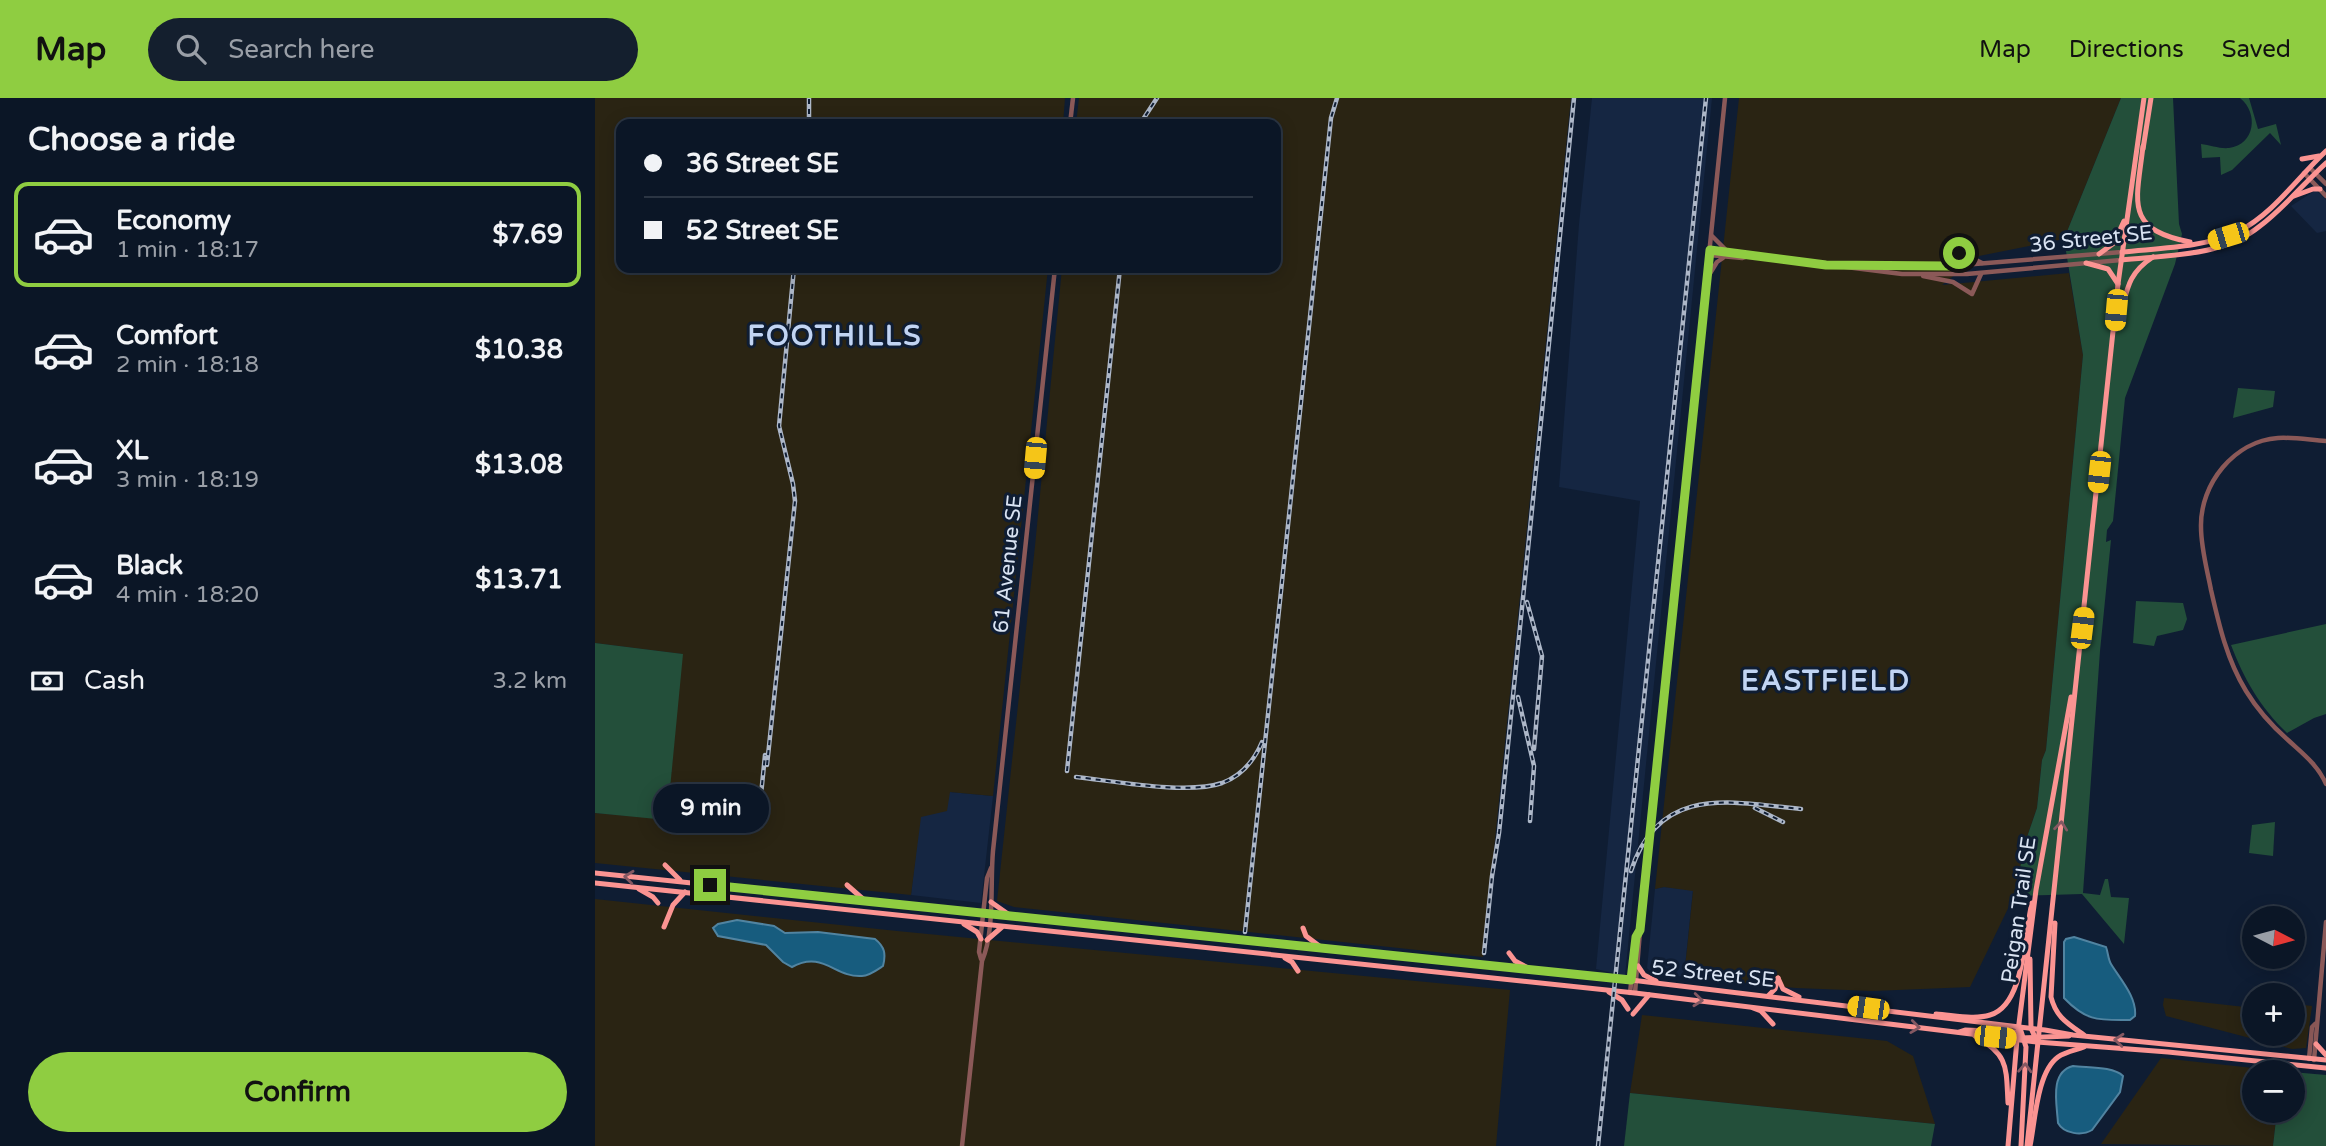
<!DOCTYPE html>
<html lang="en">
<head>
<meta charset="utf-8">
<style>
  :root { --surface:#0b1626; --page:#141f2e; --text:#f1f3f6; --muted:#9a9fa7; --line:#2b3543; --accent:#8fcd41 }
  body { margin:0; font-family:"Varela Round",sans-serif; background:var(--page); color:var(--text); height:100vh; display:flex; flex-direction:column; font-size:26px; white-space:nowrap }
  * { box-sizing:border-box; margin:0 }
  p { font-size:23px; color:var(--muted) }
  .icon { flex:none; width:38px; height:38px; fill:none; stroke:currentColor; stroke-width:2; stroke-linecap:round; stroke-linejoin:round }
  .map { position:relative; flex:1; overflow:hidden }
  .side { display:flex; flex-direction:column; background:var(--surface); width:595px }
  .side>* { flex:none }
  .top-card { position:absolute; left:21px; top:21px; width:665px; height:154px; border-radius:14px; box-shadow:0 4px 18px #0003,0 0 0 2px var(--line); display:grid; align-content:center; height:154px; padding:0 28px; background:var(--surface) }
  .needle { width:46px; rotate:96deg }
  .fabs { position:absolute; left:1647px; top:808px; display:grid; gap:14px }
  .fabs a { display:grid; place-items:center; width:63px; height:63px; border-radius:50%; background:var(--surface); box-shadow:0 4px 18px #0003,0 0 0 2px var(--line); font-size:35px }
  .end { position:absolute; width:32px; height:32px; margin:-16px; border:9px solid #8fcd41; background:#111; box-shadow:0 0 0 4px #111 }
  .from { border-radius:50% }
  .bubble { position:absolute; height:49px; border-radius:24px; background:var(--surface); box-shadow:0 4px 18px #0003,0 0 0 2px var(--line); font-size:23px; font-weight:800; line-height:49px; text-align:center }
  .car { position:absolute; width:21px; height:42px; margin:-21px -10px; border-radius:9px; box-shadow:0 0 5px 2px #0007; background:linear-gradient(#f5c518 24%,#345 0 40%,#f5c518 0 76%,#345 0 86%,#f5c518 0) }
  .top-card b { display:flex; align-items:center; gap:24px; height:66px; font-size:26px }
  .top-card b+b { border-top:2px solid var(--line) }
  .top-card i { width:18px; height:18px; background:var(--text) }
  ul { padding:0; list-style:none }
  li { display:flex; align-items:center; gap:21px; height:105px; margin:0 14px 10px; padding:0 14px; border:4px solid transparent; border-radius:14px }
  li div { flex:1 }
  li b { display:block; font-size:26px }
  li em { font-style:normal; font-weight:800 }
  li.selected { border-color:var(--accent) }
  li>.icon { width:63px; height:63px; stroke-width:1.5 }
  h2 { padding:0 28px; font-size:32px; line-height:84px }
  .pay { display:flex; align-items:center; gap:18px; height:77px; padding:0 28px; font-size:26px }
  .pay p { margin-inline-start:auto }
  .action { display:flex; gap:14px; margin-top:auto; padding:14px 28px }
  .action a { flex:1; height:80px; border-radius:42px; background:var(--accent); color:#111; font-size:28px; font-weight:800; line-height:80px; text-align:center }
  header { display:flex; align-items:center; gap:42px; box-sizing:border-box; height:98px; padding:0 35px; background:var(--accent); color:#111 }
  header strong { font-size:33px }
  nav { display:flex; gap:38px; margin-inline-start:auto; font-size:24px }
  .search { width:490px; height:63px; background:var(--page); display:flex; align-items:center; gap:18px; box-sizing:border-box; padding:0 24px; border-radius:38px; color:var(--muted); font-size:26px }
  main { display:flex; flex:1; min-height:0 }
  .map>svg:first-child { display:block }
  .built { fill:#152642 }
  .industrial { fill:#2a2413 }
  .green { fill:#234f3a }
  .water { fill:#175c7e; stroke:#5184a1; stroke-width:2 }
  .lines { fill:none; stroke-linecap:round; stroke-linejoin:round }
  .minor { stroke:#8b5958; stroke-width:4.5 }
  .major { stroke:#fb9492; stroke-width:5 }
  .rail-casing { stroke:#adb7c8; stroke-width:4.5 }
  .rail { stroke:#0f1d33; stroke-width:2; stroke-dasharray:5; stroke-linecap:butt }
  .oneway { stroke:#855862 }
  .route { stroke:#8fcd41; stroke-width:9 }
  .labels { text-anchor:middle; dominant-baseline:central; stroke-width:6; stroke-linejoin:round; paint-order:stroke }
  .street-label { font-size:21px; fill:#d9e3f2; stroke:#0f1d33 }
  .district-label { font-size:28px; font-weight:bold; letter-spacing:2px; fill:#c1d4f3; stroke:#0f1d33 }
</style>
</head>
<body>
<header>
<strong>Map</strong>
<div class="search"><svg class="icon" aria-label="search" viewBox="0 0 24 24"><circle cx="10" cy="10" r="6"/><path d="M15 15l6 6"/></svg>Search here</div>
<nav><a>Map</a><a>Directions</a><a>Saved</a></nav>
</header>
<main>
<section class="side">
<h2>Choose a ride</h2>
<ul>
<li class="selected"><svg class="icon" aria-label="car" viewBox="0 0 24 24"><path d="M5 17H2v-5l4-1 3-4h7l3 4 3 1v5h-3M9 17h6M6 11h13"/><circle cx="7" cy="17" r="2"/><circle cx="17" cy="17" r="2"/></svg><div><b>Economy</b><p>1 min · 18:17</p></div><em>$7.69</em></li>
<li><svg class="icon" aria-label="car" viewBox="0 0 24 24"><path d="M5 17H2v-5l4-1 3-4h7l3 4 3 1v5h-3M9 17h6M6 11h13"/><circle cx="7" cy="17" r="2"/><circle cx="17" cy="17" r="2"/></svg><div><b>Comfort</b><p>2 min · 18:18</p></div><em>$10.38</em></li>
<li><svg class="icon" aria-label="car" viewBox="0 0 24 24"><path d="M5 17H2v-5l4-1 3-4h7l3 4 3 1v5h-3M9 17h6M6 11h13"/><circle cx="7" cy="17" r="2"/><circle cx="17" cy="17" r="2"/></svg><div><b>XL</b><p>3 min · 18:19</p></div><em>$13.08</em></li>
<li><svg class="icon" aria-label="car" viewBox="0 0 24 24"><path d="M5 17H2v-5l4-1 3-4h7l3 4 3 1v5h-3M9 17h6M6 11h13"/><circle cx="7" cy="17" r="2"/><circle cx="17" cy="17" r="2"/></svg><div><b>Black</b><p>4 min · 18:20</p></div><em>$13.71</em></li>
</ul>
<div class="pay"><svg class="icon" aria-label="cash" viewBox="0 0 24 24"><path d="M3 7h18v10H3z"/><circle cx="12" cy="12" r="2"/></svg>Cash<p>3.2 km</p></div>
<div class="action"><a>Confirm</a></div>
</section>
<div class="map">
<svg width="1731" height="1048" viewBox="0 0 1731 1048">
  <rect width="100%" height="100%" fill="#0f1d33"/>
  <!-- built -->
  <g class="built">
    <polygon points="997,0 1117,0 1030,878 1001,871 1045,403 964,389 984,126"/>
    <polygon points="1721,92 1731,102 1731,133 1722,135 1696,108"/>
    <polygon points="355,694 398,698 386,805 316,797 325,719"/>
    <polygon points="1069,789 1098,792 1089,879 1056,874 1052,870 1060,791"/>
  </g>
  <!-- industrial -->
  <g class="industrial">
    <polygon points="0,0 470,0 468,26 26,26 26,170 453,170 398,698 355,694 352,713 326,719 316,797 0,765 0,715 72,721 87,556 0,545"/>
    <polygon points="484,0 976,0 888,859 419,809 402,803 440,448 467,170 681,170 681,26 481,26"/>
    <polygon points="1144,0 1526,0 1469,141 1384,158 1347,187 1474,175 1488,257 1451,652 1447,662 1442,710 1431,742 1419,798 1375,889 1278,893 1201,890 1089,879 1098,793 1069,789 1060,791"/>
    <polygon points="0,801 302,833 915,892 901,1048 0,1048"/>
    <polygon points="1569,900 1659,910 1659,936 1698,936 1698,915 1700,915 1701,906 1717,908 1711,950 1697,951 1571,918 1568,907"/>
    <polygon points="1047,917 1292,943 1318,958 1340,1026 1035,995"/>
    <polygon points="1566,960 1686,973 1686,975 1659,975 1659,1013 1682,1013 1678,1048 1506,1046"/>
  </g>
  <!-- green -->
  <g class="green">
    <polygon points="1526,0 1578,0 1584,126 1587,136 1580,166 1530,300 1518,423 1512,432 1511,444 1516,442 1505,553 1488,795 1505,797 1510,781 1513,781 1516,799 1534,800 1529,846 1487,796 1419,798 1431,742 1442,710 1447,662 1451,652 1488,257 1469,141"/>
    <path d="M1645,0h9l9,31 18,-5 5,21 -11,-12 -38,37 -11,5 -1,-18 -18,1 -1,-14c9,1 19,5 28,4 26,-3 30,-35 11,-50z"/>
    <polygon points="1643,290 1680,293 1678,309 1638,320"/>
    <polygon points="1541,503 1588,505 1592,521 1588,532 1562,538 1559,548 1538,545"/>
    <path d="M1731,526v90l-12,4 -27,15c-27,-26 -43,-54 -56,-88z"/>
    <polygon points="0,545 88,556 72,722 0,715"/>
    <polygon points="1680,724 1678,758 1654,755 1657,727"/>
    <polygon points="1686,973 1731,977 1731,1048 1678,1048 1682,1013 1698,1013 1698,975 1686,975"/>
    <polygon points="1035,995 1340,1026 1336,1048 1029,1048"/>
  </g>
  <!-- water -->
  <g class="water">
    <path d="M142,822l37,6 11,7 33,-1 57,7c10,8 11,15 8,27 -6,4 -14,10 -21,10 -27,2 -39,-26 -70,-9l-9,-5 -17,-17 -48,-9 -5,-8 5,-4z"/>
    <path d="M1479,839l32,10c2,5 2,12 5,17 9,15 26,33 24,52l-5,4c-31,0 -43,2 -66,-22v-56l2,-3z"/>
    <path d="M1478,968c14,2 40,0 50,10l-3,16 -28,38c-10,6 -28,4 -34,-7 -1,-18 -9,-51 15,-57z"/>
  </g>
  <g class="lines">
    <!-- minor -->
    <g class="minor">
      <polyline points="475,26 478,0"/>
      <polyline points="1715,70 1731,86"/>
      <polyline points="1709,75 1731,98"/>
      <polyline points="1117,138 1133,154"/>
      <polyline points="1115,152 1307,176 1372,176 1526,162"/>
      <polyline points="1367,155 1387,165"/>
      <polyline points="1114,157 1147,160 1153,158"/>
      <polyline points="1257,167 1355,168 1527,154"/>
      <polyline points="1355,168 1362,162 1365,145"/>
      <polyline points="1114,177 1122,164 1128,160"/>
      <polyline points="1328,178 1358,184 1377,196 1386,176"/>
      <path d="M1731,343c-16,-1 -32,-4 -48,-3 -44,3 -78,46 -77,89 0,21 6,42 10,63 8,35 16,70 35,101 11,18 26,35 42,49 14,13 30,25 38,44"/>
      <polyline points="386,861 384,854 392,780 396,770"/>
      <polyline points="1035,895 1041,839 1045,832 1130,0"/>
      <polyline points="1040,895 1045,833"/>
      <polyline points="1714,961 1717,929 1720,926"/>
      <polyline points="1719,962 1731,824"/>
      <path d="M367,1048l20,-185c13,-30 8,-77 11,-110l62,-583"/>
    </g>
    <!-- major -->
    <g class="major">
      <path d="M1548,48c-6,55 -20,83 47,96"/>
      <polyline points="1548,51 1556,0"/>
      <polyline points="1707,61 1724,58"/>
      <polyline points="1699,98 1718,91 1725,91"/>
      <path d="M1527,154c38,-4 82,-4 117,-21 34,-17 59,-54 87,-80"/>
      <polyline points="1504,156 1519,145 1529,123"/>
      <path d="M1526,162c47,-5 101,-3 139,-34 24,-18 44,-43 66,-63"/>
      <polyline points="1491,165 1513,171 1523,186"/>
      <path d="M1521,231c12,-31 6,-52 37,-72"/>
      <polyline points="70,767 85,782"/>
      <polyline points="0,775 1036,882 1450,932 1478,937 1731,962"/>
      <polyline points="0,785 1040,895 1442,944 1573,954 1731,970"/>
      <polyline points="252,787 268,801"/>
      <polyline points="44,791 58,799 63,805"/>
      <polyline points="396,804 413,816"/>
      <path d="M1460,825l-4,74c5,20 16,26 33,38"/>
      <polyline points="369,826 382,834 386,841"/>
      <polyline points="69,829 78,807 90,794"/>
      <polyline points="708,830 711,838 727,850"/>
      <polyline points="392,842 407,829"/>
      <polyline points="914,855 920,863 935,871"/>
      <polyline points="690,860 697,864 703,873"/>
      <polyline points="1435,861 1436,930 1442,944"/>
      <polyline points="1043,868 1049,877 1061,883"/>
      <polyline points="1183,880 1188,891 1204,899"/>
      <polyline points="1014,894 1027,902 1033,911"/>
      <polyline points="1173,898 1180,891 1183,880"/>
      <polyline points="1158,910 1166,913 1178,926"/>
      <polyline points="1038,916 1054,897"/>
      <path d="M1341,916c17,1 38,6 54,1 35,-10 34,-82 42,-112"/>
      <polyline points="1425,930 1431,949 1426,1048"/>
      <polyline points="1364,934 1370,932 1424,934"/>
      <path d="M1380,938c34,19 31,31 33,67"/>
      <polyline points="1425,940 1474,938"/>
      <polyline points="1721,946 1731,957"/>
      <polyline points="1413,1048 1422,941 1441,792 1476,599"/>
      <polyline points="1432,1048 1523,186 1549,0"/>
      <path d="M1435,1048c5,-24 7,-74 28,-89 7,-5 18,-7 26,-10"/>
    </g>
    <!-- rail casing -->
    <g class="rail-casing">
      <g id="rail">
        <polyline points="214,26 214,0"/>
        <polyline points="545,26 562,0"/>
        <polyline points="932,504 947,558 939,651"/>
        <polyline points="923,599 939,668 935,723"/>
        <polyline points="172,667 200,403 198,386 184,328 199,170"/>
        <polyline points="472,673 525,170"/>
        <path d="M481,679c38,4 111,18 146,6 19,-7 32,-22 40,-41"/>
        <polyline points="1160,710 1188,724"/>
        <polyline points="163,727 170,657"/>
        <path d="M1036,773c28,-87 100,-69 170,-62"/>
        <polyline points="650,834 736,20 742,0"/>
        <polyline points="889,855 897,778 904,735 979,0"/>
        <polyline points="1003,1048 1111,0"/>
      </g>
    </g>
    <!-- rail -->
    <use href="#rail" class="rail"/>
  </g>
  <!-- one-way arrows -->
  <defs><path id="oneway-chevron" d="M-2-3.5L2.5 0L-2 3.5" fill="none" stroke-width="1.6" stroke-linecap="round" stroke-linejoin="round" transform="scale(1.75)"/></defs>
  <g class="oneway">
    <use href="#oneway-chevron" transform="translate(1466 728) rotate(-84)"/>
    <use href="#oneway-chevron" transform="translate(34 779) rotate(-174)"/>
    <use href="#oneway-chevron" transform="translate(1103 902) rotate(6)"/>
    <use href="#oneway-chevron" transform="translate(1320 929) rotate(7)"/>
    <use href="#oneway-chevron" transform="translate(1524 942) rotate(-175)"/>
    <use href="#oneway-chevron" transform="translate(1430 970) rotate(-87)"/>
  </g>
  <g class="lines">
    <!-- route -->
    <polyline class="route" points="115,787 1036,882 1041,839 1045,832 1115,152 1231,167 1354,168 1362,162 1364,155"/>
  </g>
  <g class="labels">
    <!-- street labels -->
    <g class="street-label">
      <text transform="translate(1496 141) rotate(-6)">36 Street SE</text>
      <text transform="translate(413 466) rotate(-84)">61 Avenue SE</text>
      <text transform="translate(1424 812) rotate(-82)">Peigan Trail SE</text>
      <text transform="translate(1118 876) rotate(6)">52 Street SE</text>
    </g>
    <!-- district labels -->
    <g class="district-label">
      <text x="240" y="238">FOOTHILLS</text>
      <text x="1231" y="583">EASTFIELD</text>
    </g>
  </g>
</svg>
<div class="fabs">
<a><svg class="needle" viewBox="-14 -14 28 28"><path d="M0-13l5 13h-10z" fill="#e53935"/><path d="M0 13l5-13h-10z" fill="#9a9fa7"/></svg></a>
<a>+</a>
<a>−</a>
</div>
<i class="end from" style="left:1364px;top:155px"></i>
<i class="end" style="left:115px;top:787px"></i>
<div class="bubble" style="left:58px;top:686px;width:116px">9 min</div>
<i class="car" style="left:1633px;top:138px;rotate:253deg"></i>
<i class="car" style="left:1521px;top:212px;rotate:185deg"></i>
<i class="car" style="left:440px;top:360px;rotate:185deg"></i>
<i class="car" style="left:1504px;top:374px;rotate:186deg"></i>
<i class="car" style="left:1487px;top:530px;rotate:7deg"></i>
<i class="car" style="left:1273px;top:910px;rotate:278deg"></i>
<i class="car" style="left:1400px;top:939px;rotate:96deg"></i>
<div class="top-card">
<b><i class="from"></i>36 Street SE</b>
<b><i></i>52 Street SE</b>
</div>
</div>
</main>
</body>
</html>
